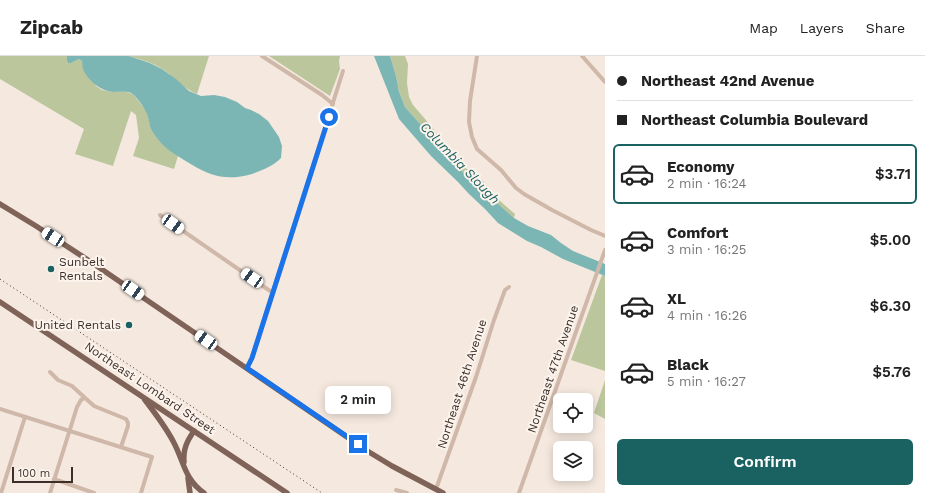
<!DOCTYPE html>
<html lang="en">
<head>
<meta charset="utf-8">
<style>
  :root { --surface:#fff; --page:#f6f6f6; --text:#222; --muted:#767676; --line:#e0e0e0; --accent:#1a6262 }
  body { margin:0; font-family:"Work Sans",sans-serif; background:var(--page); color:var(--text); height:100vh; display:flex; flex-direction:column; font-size:15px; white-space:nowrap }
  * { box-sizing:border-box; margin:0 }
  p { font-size:13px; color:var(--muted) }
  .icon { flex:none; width:22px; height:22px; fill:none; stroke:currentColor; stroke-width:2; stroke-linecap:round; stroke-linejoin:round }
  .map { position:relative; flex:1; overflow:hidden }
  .sheet { display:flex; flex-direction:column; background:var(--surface); width:320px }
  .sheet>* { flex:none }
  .hud { display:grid; align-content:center; height:88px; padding:0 12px; background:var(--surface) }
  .fabs { position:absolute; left:553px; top:337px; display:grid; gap:8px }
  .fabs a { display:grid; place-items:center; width:40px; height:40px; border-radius:6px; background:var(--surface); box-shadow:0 2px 10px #0003; font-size:20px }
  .scale { position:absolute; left:12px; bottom:10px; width:61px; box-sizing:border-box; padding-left:4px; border:2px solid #3c2e29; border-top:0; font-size:11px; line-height:14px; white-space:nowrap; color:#3c2e29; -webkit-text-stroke:3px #fcf4ec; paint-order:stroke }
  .end { position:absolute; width:18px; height:18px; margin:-9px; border:5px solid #1a73e8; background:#fff; box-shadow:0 0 0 2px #fff }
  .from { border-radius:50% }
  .bubble { position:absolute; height:28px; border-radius:6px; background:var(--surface); box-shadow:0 2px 10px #0003; font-size:13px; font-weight:600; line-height:28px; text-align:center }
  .car { position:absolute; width:12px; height:24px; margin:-12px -6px; border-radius:5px; box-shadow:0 0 3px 1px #0007; background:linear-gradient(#fff 24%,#345 0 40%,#fff 0 76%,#345 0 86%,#fff 0) }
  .hud b { display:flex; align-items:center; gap:14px; height:38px; font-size:15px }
  .hud b+b { border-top:1px solid var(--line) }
  .hud i { width:10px; height:10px; background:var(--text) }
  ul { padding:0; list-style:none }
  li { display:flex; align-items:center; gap:12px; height:60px; margin:0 8px 6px; padding:0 4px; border:2px solid transparent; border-radius:6px }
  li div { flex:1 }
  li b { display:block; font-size:15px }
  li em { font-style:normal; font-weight:600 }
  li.active { border-color:var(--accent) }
  li>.icon { width:36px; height:36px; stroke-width:1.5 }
  .action { display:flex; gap:8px; margin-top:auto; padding:8px 12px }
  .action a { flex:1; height:46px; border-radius:6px; background:var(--accent); color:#fff; font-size:16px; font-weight:600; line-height:46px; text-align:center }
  header { display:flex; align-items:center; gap:24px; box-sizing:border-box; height:56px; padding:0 20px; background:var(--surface); border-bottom:1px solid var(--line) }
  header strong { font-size:19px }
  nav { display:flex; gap:22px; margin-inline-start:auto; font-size:14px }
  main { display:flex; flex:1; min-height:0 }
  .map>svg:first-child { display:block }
  .green { fill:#bbc69d }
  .water { fill:#7bb6b4 }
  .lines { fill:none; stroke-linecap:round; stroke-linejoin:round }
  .minor { stroke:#cfb8a9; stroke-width:4 }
  .major { stroke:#7f6359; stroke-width:5.5 }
  .rail { stroke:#3c2e29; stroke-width:1; stroke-dasharray:1 3; stroke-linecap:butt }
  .route { stroke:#1a73e8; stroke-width:5 }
  .poi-dot { fill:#1a6262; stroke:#fcf4ec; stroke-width:1.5 }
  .labels { text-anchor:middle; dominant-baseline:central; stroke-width:4; stroke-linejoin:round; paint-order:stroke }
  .poi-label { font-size:12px; fill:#3c2e29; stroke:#fcf4ec; text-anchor:start }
  .street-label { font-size:12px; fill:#3c2e29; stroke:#fcf4ec }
  .water-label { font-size:13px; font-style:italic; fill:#1a6262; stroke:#fcf4ec }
</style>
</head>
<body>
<header>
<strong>Zipcab</strong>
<nav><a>Map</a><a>Layers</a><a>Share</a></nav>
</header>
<main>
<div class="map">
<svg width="605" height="437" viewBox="0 0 605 437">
  <rect width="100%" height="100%" fill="#f5e9df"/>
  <!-- green -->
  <g class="green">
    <polygon points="0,0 67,0 67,5 68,7 71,7 79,3 82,5 96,30 102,34 112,36 123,35 133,38 147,56 151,73 160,86 178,100 174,113 133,100 139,82 136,59 131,55 113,110 75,98 84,73 0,23"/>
    <path d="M129,0h80l-12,38c-13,-5 -22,-16 -33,-24 -10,-7 -24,-11 -35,-14z"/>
    <polygon points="269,0 340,0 339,5 340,13 330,40"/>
    <polygon points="390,0 405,0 408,8 407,27 409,41 413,49 432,71 456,105 483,125 499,144 515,158 514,162 495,145 478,127 468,122 405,51 399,36 396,20"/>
    <polygon points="602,219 605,220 605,315 571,304"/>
    <polygon points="605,324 605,363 594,357"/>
  </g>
  <!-- water -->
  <g class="water">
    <path d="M67,0h62l21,7 12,6 14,10 13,12 12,5 13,-1 11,2 12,5 8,6 6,2 8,4 9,7 11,16 3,9 -1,12c-8,8 -18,12 -29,16 -28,8 -44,1 -68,-14 -8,-5 -18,-11 -24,-18 -3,-4 -7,-9 -9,-13 -2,-5 -2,-12 -5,-17 -2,-5 -9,-14 -12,-17 -5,-5 -14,-3 -21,-3 -12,-1 -25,-11 -30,-23 -1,-2 0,-5 -1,-8l-3,-2 -8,4h-3l-1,-2z"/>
    <polygon points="374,0 390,0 396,20 399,36 405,51 468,122 478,127 495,145 514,162 528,170 551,179 561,187 573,195 605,208 605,220 563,203 541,191 527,185 498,167 485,153 469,138 458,126 431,100 399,63"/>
  </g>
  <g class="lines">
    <!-- minor -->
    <g class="minor">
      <polyline points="262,0 322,39 333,48"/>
      <polyline points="477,0 470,45 469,66 472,81 477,93 501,114 516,132 524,138 552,154 591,174 605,180"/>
      <polyline points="582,0 605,26"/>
      <polyline points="160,159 273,237"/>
      <polyline points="247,312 253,298 343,15"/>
      <polyline points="50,316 58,324 72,330 94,350 126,363 128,367 128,370 121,391"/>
      <polyline points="0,353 152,401 141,437"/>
      <polyline points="54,423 94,437"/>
      <polyline points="436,433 476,321 494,264 505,234 509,231"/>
      <polyline points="396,434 407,437"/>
      <polyline points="1,437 25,361"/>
      <polyline points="50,437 77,351 81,344 84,342"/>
      <polyline points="519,437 605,194"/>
    </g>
    <!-- major -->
    <g class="major">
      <polyline points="0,148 36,170 94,208 369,396 392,410 443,437"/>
      <polyline points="0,246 287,437"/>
      <path d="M145,344c10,13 20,26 28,41 11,20 11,38 31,52"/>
      <path d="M184,406c-1,-13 3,-21 10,-31"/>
      <polyline points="188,422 190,437"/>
    </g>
    <!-- rail -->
    <polyline class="rail" points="0,223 322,437"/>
  </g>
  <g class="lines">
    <!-- route -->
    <polyline class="route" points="329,61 252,302 247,312 358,388"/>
  </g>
  <!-- markers -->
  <g class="poi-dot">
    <circle cx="51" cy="213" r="4"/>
    <circle cx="129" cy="269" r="4"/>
  </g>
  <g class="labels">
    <!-- poi labels -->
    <g class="poi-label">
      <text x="59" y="206">Sunbelt<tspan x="59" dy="14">Rentals</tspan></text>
      <text x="121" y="269" text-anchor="end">United Rentals</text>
    </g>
    <!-- street labels -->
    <g class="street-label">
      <text transform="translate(553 313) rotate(-71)">Northeast 47th Avenue</text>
      <text transform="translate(462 328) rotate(-72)">Northeast 46th Avenue</text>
      <text transform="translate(150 332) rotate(34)">Northeast Lombard Street</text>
    </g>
    <!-- water labels -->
    <g class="water-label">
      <text transform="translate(460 107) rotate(46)">Columbia Slough</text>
    </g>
  </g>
</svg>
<div class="fabs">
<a><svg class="icon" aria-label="locate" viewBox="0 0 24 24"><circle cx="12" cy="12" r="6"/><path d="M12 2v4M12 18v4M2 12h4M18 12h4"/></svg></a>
<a><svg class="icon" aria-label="layers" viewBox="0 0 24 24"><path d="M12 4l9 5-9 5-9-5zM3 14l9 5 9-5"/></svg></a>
</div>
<div class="scale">100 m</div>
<i class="end from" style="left:329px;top:61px"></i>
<i class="end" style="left:358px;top:388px"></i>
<div class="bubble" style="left:325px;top:330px;width:66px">2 min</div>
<i class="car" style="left:173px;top:168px;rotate:125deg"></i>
<i class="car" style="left:53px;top:181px;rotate:303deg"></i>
<i class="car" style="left:252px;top:222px;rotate:305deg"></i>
<i class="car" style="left:133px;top:234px;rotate:124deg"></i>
<i class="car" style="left:206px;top:284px;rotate:304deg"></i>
</div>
<section class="sheet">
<div class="hud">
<b><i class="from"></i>Northeast 42nd Avenue</b>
<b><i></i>Northeast Columbia Boulevard</b>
</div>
<ul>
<li class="active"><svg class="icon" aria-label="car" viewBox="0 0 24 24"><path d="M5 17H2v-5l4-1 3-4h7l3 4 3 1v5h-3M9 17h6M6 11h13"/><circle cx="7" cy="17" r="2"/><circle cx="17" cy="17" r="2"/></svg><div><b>Economy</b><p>2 min · 16:24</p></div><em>$3.71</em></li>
<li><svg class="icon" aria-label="car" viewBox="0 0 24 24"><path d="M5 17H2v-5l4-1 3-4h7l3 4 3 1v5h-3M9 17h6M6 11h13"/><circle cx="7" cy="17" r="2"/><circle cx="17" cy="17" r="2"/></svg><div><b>Comfort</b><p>3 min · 16:25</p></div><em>$5.00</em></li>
<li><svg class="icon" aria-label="car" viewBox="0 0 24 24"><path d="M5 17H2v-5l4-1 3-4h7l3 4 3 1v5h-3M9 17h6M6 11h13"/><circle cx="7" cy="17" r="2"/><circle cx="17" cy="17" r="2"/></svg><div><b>XL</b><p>4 min · 16:26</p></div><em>$6.30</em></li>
<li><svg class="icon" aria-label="car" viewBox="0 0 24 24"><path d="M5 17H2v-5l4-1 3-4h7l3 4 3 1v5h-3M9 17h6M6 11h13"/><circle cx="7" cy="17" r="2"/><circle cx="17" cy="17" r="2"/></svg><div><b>Black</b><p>5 min · 16:27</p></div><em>$5.76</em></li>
</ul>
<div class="action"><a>Confirm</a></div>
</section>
</main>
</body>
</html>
